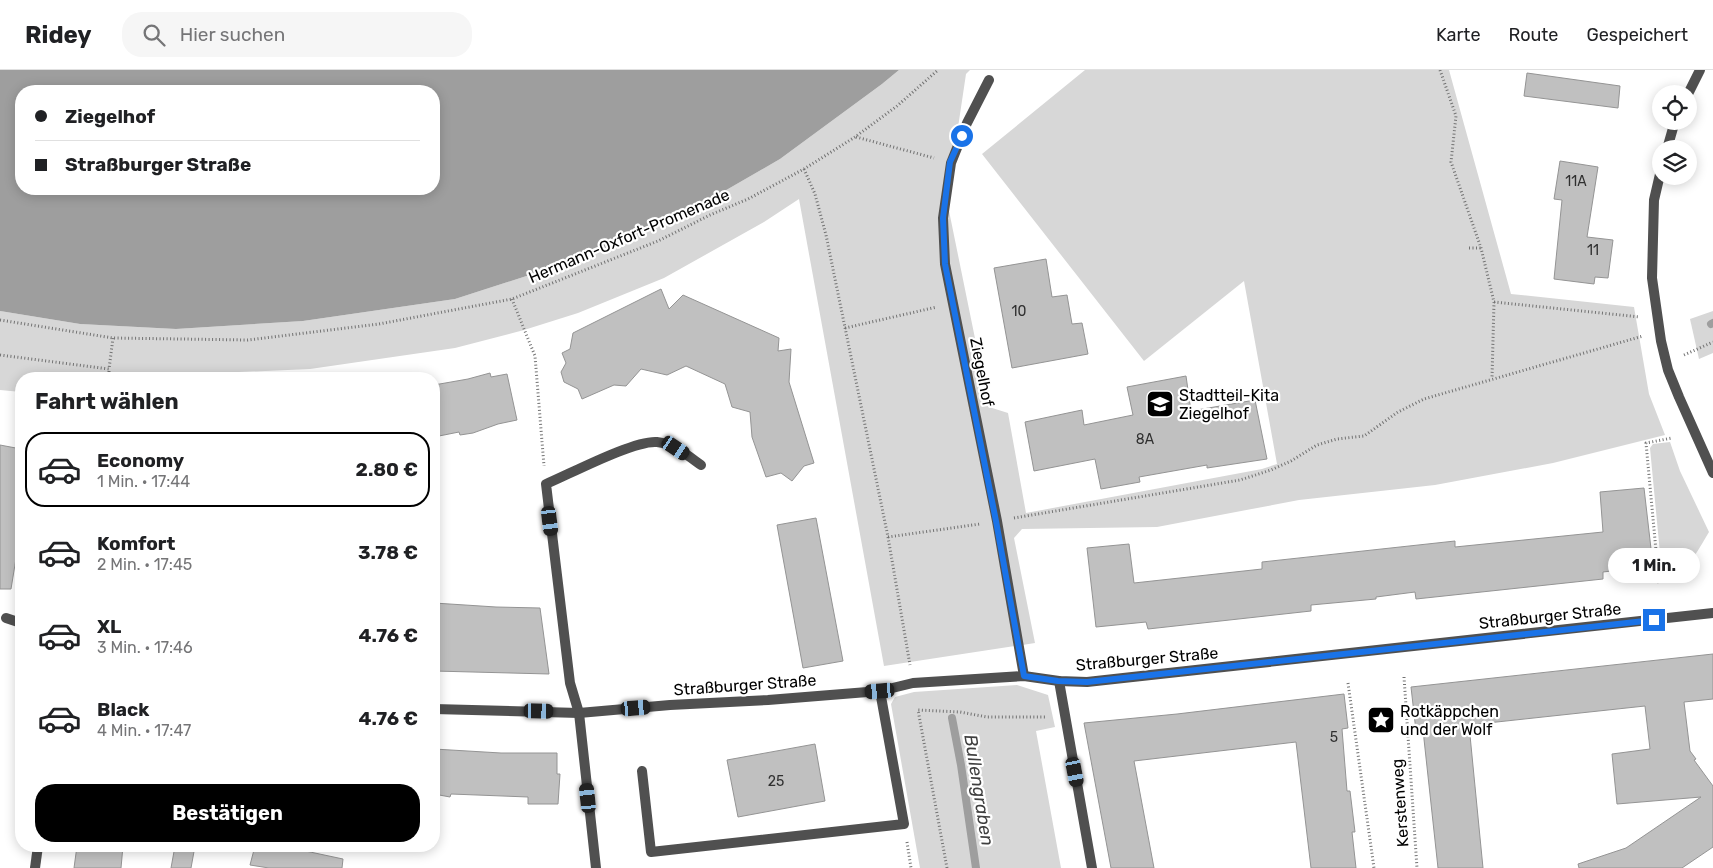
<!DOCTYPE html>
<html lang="de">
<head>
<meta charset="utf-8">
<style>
  :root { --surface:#fff; --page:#f6f6f6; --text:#202124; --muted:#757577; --line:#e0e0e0; --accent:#000 }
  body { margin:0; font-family:Rubik,sans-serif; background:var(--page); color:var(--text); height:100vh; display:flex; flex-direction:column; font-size:19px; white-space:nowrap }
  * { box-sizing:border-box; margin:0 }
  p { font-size:16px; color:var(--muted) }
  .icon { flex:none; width:28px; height:28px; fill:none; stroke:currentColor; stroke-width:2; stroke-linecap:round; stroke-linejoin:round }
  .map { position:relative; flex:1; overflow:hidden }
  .drawer { position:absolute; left:15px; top:302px; width:425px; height:480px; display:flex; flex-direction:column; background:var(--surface); border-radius:20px; box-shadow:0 2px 12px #0003 }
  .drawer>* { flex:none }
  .top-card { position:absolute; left:15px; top:15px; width:425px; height:110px; border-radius:20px; box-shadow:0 2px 12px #0003; display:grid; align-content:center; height:110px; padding:0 20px; background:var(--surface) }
  .tools { position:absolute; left:1652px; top:15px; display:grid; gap:10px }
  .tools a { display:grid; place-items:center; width:45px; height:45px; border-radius:50%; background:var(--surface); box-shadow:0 2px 12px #0003; font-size:25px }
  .end { position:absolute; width:22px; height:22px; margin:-11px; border:6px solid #1a73e8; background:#fff; box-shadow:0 0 0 2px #fff }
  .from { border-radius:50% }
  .bubble { position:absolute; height:35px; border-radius:18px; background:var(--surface); box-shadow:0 2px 12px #0003; font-size:16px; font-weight:700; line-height:35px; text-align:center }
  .car { position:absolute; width:15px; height:30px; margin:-15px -8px; border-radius:6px; box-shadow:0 0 4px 1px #0007; background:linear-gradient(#222 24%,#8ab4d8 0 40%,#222 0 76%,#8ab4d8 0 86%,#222 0) }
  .top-card b { display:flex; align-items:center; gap:18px; height:48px; font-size:19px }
  .top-card b+b { border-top:1px solid var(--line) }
  .top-card i { width:12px; height:12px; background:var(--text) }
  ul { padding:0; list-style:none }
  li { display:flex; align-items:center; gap:15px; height:75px; margin:0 10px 8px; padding:0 10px; border:2px solid transparent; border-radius:20px }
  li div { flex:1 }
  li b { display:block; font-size:19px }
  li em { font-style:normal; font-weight:700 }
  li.selected { border-color:var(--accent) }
  li>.icon { width:45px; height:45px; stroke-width:1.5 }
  h2 { padding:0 20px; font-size:22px; line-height:60px }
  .cta { display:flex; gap:10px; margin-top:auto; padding:10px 20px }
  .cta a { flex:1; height:58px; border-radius:20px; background:var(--accent); color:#fff; font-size:20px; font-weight:700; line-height:58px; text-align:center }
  header { display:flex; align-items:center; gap:30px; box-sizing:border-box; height:70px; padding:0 25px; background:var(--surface); border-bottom:1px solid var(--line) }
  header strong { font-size:24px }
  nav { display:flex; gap:28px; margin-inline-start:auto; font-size:18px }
  .search { width:350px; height:45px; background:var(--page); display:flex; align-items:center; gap:12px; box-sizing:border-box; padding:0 18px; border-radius:20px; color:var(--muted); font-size:19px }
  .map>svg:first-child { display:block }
  .green { fill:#d7d7d7 }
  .water { fill:#9e9e9e; fill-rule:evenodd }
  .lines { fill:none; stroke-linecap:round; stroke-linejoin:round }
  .stream { stroke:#9e9e9e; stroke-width:8 }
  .building { fill:#c0c0c0; stroke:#949494 }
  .path { stroke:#727272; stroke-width:3; stroke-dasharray:1 2.5; stroke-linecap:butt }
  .lane { stroke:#505050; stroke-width:10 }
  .street { stroke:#505050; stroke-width:10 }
  .route { stroke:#1a73e8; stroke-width:6 }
  .labels { text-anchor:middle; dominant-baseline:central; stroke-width:4.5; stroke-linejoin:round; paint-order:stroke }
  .number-label { font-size:14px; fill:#303030 }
  .street-label { font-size:16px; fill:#000; stroke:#fff }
  .poi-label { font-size:16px; fill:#000; stroke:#fff; text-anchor:start }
  .water-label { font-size:18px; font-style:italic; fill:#3f3f3f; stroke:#fff }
</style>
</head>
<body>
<header>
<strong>Ridey</strong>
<div class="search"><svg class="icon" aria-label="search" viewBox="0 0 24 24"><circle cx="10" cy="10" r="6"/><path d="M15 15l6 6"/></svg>Hier suchen</div>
<nav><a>Karte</a><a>Route</a><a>Gespeichert</a></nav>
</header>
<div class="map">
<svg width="1713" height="798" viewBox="0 0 1713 798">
  <rect width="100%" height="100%" fill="#fff"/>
  <!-- green -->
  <g class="green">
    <polygon points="899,0 970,0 966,4 947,131 989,337 1008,343 1026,443 1262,399 1277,394 1244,211 1144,291 982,84 1085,0 1449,0 1511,224 1634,237 1649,324 1665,365 1553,393 1435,415 1299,430 1157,457 1022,459 1014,468 1035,573 884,596 799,129 764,152 664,208 578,243 524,260 455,278 310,299 145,306 145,309 21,309 21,322 0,320 0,241 80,254 176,259 303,251 455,229 579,189 683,145 780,89 882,14"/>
    <polygon points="1713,241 1713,283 1699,289 1690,249"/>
    <path d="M1670,372l10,29 29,61c-9,14 -26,52 -47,38l-1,-6 -11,-116 3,-4z"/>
    <polygon points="1017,615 1048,625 1055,657 1036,661 1061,798 920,798 891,634 895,627 914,622"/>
  </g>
  <!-- water -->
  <path class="water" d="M0,0h899l-17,14 -102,75 -97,56 -104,44 -124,40 -152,22 -127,8 -96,-5 -80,-13zM21,21h413v98h-413z"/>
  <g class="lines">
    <!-- stream -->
    <g class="stream">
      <polyline points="1711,254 1713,253"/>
      <polyline points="952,648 961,695 976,798"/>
    </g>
  </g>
  <!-- building -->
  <g class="building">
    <polygon points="1527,3 1620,16 1618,38 1524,26"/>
    <polygon points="1560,91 1598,97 1587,167 1613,170 1608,208 1595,207 1594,214 1554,209 1562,130 1554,129"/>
    <polygon points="1046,189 1052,227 1067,225 1072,254 1082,253 1088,284 1012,298 994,198"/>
    <polygon points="661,219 669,239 683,225 779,268 778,281 791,279 789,312 814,393 804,396 792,411 781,403 766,407 752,367 750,342 732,337 725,314 686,296 667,305 641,299 626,316 614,315 582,329 578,319 564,312 561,302 566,293 562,283 570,279 573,263"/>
    <polygon points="490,303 491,307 507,304 517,350 498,354 473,363 460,365 459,362 434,367 434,315 468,309"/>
    <polygon points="1186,306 1191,341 1255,330 1267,389 1207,398 1207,395 1139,407 1140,412 1101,419 1095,389 1034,401 1025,352 1082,340 1084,355 1133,345 1127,317"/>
    <polygon points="0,375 21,379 21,458 11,519 0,519"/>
    <polygon points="1644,418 1653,496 1603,502 1603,509 1416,529 1415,522 1376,527 1376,529 1311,535 1311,541 1148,559 1146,552 1096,557 1087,478 1129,474 1134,513 1262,499 1262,492 1455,471 1455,477 1603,462 1600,422"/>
    <polygon points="816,448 843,591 803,598 777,455"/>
    <polygon points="434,533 496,537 540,538 549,604 434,601"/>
    <polygon points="1713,584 1713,629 1684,632 1690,681 1696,689 1694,690 1713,716 1713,777 1682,798 1579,798 1578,794 1626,778 1701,727 1617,734 1612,684 1650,679 1645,636 1469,655 1483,798 1438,798 1423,660 1416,661 1411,617"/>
    <polygon points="1344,624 1348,658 1342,659 1347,721 1350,721 1355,762 1352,762 1356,798 1311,798 1296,672 1134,691 1154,798 1111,798 1084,653 1177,644"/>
    <polygon points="815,674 825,731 738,747 727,690"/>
    <polygon points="434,679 501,683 557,683 557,704 560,704 558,734 528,734 528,727 451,724 450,727 434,724"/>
    <polygon points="77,776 123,776 121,798 74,798"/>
    <polygon points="175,776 195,776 191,798 171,798"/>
    <polygon points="255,776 282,776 343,789 342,798 269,798 250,795"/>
  </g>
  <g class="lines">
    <!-- path -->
    <g class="path">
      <polyline points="1440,0 1456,46 1451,92 1481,178 1494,232 1492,308"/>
      <polyline points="856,67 934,88"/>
      <polyline points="804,99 815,124 826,165 888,467 910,595"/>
      <polyline points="1469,178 1481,178"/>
      <polyline points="512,229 535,286 544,396"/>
      <polyline points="1494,232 1640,247"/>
      <polyline points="0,250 113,268 248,270 379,254 512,229 658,171 710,145 748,129 804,99 855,67 897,36 938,0"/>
      <polyline points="845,258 937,237"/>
      <polyline points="0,285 109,299 113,268"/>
      <polyline points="1684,285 1713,272"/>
      <polyline points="109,309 109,299"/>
      <polyline points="1014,448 1240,410 1271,400 1291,391 1317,375 1337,369 1364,366 1398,342 1424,329 1643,266"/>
      <polyline points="888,467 980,454"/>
      <polyline points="1659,513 1646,373 1672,368"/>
      <polyline points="1404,607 1417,798"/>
      <polyline points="1348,613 1374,798"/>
      <polyline points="907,772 911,798"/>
      <polyline points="947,798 918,640 960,642 987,647 1045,647"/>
    </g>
    <!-- lane -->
    <g class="lane">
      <polyline points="989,10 967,53 951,93 943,148 945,194 997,451 1024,606"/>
      <polyline points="6,548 21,553"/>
      <polyline points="1059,611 1092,798"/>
      <path d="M579,643l-9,-30 -24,-199c24,-10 88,-44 111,-42 17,2 30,13 44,23"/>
      <polyline points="642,701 651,782 904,754 880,621"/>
    </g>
    <!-- street -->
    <g class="street">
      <polyline points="1688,24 1700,0"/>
      <polyline points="1667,79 1675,51"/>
      <polyline points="1661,100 1654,130 1652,208 1661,271 1668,300 1679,327 1713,403"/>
      <polyline points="434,639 579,643 670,635 768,630 880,621 913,613 1024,606 1059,611 1087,612 1713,543"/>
      <polyline points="579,643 596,798"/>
      <polyline points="35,798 38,776"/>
    </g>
  </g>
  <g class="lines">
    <!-- route -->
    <polyline class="route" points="962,66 950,92 943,148 945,194 996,451 1024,606 1058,611 1087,612 1654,550"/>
  </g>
  <!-- icons -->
  <defs>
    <g id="school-square" transform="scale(1.4375)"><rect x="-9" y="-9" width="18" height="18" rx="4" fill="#000" stroke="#fff"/><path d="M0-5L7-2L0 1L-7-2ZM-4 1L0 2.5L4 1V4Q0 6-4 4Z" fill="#fff"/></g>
    <g id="sight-square" transform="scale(1.4375)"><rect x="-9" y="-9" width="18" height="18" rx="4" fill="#000" stroke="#fff"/><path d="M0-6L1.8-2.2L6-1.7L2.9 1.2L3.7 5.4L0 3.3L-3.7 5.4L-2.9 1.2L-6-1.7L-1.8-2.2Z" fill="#fff"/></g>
  </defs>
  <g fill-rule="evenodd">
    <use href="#school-square" x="1160" y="334"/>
    <use href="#sight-square" x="1381" y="650"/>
  </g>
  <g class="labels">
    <!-- number labels -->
    <g class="number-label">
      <text x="1576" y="111">11A</text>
      <text x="1593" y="180">11</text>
      <text x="1019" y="241">10</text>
      <text x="1145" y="369">8A</text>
      <text x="1334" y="667">5</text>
      <text x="776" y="711">25</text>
    </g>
    <!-- street labels -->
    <g class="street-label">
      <text transform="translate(629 166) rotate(-23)">Hermann-Oxfort-Promenade</text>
      <text transform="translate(982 302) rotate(79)">Ziegelhof</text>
      <text transform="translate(1550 546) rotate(-6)">Straßburger Straße</text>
      <text transform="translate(1147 589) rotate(-5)">Straßburger Straße</text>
      <text transform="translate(745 615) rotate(-4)">Straßburger Straße</text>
      <text transform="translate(1400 733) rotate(-94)">Kerstenweg</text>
    </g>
    <!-- poi labels -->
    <g class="poi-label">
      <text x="1179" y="325">Stadtteil-Kita<tspan x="1179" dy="18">Ziegelhof</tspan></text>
      <text x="1400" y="641">Rotkäppchen<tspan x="1400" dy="18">und der Wolf</tspan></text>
    </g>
    <!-- water labels -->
    <g class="water-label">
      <text transform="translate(979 720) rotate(81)">Bullengraben</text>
    </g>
  </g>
</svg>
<div class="tools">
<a><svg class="icon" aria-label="locate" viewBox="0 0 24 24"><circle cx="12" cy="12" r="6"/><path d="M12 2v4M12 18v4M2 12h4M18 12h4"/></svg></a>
<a><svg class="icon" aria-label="layers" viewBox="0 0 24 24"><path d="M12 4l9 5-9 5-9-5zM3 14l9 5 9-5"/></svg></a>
</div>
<i class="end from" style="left:962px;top:66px"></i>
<i class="end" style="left:1654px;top:550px"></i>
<div class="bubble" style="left:1608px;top:478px;width:92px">1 Min.</div>
<i class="car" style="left:676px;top:378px;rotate:124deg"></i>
<i class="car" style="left:550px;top:451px;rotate:173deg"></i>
<i class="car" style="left:880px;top:621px;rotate:265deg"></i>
<i class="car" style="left:636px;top:638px;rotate:85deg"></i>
<i class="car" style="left:539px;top:641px;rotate:91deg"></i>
<i class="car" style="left:1075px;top:702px;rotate:169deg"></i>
<i class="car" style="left:588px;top:728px;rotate:354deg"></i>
<div class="top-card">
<b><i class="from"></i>Ziegelhof</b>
<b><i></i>Straßburger Straße</b>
</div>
<section class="drawer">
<h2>Fahrt wählen</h2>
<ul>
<li class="selected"><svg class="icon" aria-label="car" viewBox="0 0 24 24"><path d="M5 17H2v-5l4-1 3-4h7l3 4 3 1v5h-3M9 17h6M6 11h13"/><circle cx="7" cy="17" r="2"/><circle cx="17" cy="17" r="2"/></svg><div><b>Economy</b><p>1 Min. · 17:44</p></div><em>2.80 €</em></li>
<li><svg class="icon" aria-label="car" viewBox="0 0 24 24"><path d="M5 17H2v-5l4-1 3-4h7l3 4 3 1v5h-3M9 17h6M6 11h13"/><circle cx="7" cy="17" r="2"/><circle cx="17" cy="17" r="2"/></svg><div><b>Komfort</b><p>2 Min. · 17:45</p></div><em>3.78 €</em></li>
<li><svg class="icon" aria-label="car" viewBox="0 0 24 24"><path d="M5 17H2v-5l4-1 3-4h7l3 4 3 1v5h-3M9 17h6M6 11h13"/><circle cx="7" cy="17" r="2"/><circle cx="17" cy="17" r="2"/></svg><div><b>XL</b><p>3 Min. · 17:46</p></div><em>4.76 €</em></li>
<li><svg class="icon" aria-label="car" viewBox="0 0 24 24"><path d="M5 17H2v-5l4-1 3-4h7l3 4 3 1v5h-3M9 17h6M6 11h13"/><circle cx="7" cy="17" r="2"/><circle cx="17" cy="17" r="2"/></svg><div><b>Black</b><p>4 Min. · 17:47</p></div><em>4.76 €</em></li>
</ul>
<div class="cta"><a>Bestätigen</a></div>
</section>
</div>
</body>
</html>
